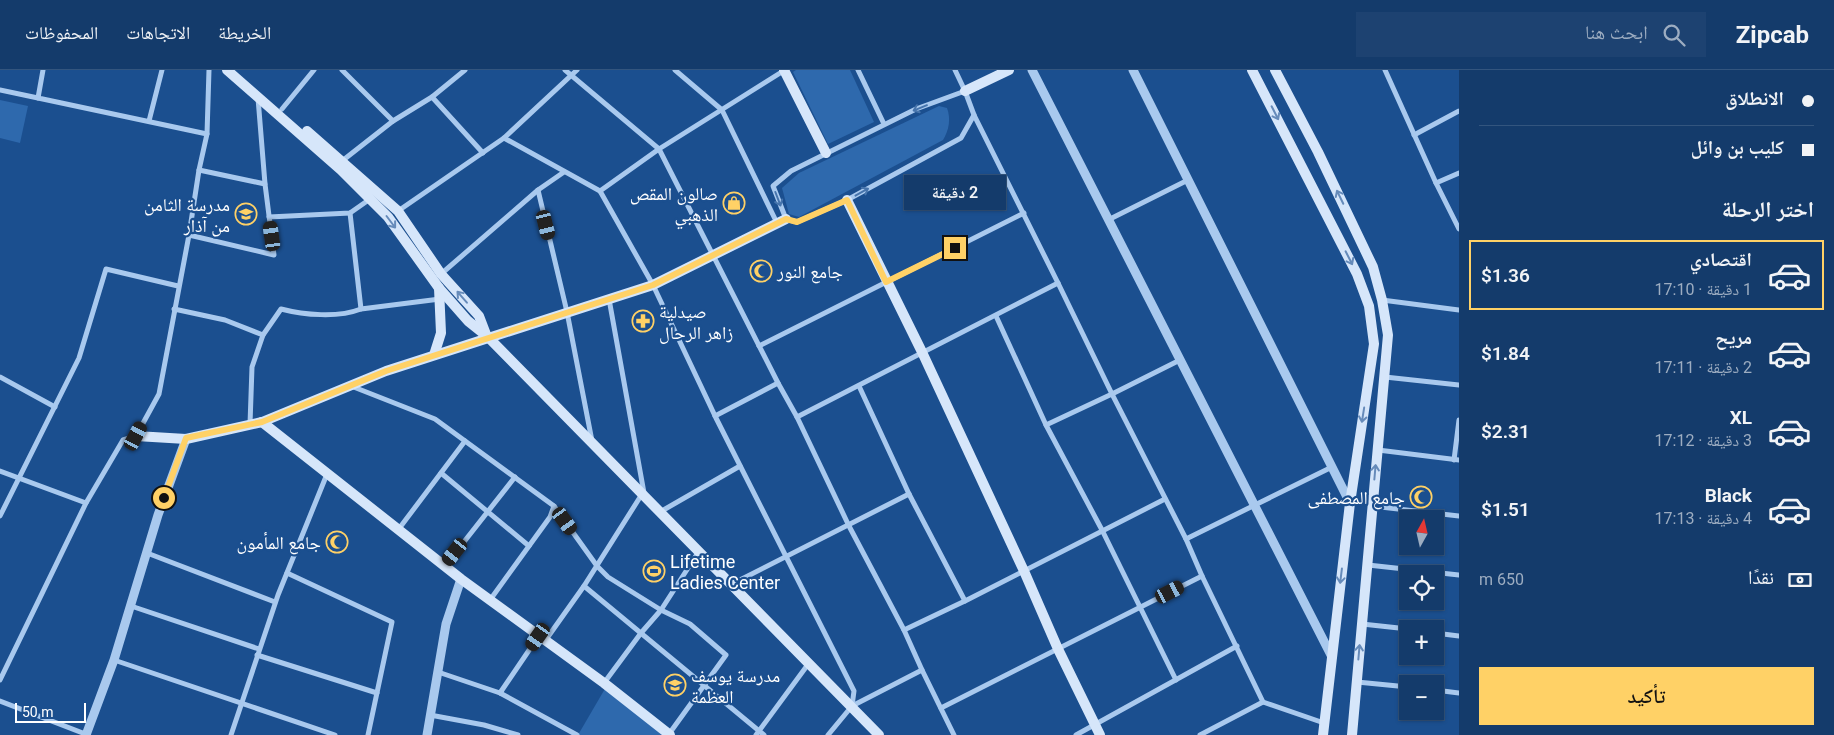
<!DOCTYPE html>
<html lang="ar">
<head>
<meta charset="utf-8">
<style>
  :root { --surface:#143b6b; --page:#1d4271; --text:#f1f3f6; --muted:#9dadc1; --line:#33557e; --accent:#ffd166 }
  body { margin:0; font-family:Roboto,"Noto Naskh Arabic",sans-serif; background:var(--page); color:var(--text); direction:rtl; height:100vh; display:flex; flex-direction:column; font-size:19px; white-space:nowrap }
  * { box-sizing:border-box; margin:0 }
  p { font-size:16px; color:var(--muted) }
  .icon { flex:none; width:28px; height:28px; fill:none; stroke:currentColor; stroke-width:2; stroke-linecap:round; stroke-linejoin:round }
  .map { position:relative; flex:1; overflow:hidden; direction:ltr }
  .side { display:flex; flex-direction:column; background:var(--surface); width:375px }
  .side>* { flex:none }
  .hud { display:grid; align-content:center; height:110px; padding:0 20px; background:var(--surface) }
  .needle { width:32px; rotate:8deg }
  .buttons { position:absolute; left:1399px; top:440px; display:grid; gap:10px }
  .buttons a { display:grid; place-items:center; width:45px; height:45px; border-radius:0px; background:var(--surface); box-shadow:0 1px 4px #0004,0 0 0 1px var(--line); font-size:25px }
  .scale { position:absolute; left:15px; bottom:12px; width:71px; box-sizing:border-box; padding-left:5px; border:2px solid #fff; border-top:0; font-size:14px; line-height:18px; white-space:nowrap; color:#fff; -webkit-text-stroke:4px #1b4f8f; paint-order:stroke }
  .end { position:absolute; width:22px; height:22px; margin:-11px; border:6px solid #ffd166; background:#111; box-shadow:0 0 0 2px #111 }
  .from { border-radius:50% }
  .bubble { position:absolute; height:35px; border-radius:0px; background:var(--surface); box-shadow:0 1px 4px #0004,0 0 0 1px var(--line); font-size:16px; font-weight:600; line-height:35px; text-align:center; direction:rtl }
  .car { position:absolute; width:15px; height:30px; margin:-15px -8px; border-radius:6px; box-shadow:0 0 4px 1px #0007; background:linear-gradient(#222 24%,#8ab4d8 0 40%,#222 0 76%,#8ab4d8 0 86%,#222 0) }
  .hud b { display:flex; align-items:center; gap:18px; height:48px; font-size:19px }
  .hud b+b { border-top:1px solid var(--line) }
  .hud i { width:12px; height:12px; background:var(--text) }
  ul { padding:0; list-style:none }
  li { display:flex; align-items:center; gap:15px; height:70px; margin:0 10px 8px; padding:0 10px; border:2px solid transparent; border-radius:0px }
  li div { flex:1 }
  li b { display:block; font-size:19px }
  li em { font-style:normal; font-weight:600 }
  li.current { border-color:var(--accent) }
  li>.icon { width:45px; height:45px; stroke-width:1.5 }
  h2 { padding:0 20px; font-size:22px; line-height:60px }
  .pay { display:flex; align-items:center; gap:12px; height:55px; padding:0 20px; font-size:19px }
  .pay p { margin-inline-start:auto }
  .button { display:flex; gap:10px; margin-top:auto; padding:10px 20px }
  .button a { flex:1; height:58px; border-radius:0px; background:var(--accent); color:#111; font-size:20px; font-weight:600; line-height:58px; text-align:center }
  header { display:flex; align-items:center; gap:30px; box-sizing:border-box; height:70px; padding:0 25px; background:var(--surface); border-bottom:1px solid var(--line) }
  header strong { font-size:24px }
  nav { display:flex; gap:28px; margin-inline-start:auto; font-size:18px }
  .search { width:350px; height:45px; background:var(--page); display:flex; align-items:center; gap:12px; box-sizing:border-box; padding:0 18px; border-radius:0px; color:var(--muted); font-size:19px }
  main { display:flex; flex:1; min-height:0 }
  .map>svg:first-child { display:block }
  .green { fill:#2e69ad }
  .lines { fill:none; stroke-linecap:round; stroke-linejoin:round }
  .minor { stroke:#a9c9ee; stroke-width:5 }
  .tertiary { stroke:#a9c9ee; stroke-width:9 }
  .secondary { stroke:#d6e6fa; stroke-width:10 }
  .oneway { stroke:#4674ac }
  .oneway2 { stroke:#668bba }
  .route { stroke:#ffd166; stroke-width:6 }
  .labels { text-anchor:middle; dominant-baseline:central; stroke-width:4.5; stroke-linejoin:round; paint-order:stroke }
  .poi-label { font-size:18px; fill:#fff; stroke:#1b4f8f; text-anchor:end }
</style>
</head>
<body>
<header>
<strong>Zipcab</strong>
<div class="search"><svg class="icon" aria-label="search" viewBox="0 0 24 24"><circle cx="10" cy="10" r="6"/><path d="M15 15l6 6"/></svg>ابحث هنا</div>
<nav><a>الخريطة</a><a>الاتجاهات</a><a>المحفوظات</a></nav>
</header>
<main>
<section class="side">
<div class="hud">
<b><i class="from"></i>الانطلاق</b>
<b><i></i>كليب بن وائل</b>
</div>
<h2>اختر الرحلة</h2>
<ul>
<li class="current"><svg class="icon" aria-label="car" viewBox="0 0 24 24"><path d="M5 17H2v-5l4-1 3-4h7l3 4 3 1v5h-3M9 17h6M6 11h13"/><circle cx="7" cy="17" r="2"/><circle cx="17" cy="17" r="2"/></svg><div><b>اقتصادي</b><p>1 دقيقة · 17:10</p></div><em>$1.36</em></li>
<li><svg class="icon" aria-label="car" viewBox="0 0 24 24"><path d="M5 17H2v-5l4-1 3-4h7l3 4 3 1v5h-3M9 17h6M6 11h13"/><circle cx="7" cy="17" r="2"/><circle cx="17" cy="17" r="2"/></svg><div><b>مريح</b><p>2 دقيقة · 17:11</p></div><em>$1.84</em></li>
<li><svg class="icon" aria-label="car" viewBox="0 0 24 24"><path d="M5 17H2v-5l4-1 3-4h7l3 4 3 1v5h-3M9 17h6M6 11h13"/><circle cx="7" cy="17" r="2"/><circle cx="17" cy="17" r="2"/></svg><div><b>XL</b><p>3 دقيقة · 17:12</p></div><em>$2.31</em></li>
<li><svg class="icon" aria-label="car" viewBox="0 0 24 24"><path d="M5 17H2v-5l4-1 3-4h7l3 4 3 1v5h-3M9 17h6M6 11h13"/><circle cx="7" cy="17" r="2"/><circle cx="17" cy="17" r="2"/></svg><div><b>Black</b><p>4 دقيقة · 17:13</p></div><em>$1.51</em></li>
</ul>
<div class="pay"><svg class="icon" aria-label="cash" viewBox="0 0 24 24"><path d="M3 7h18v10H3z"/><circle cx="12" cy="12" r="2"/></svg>نقدًا<p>650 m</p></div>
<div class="button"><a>تأكيد</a></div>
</section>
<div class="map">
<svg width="1459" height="665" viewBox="0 0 1459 665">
  <rect width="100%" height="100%" fill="#1b4f8f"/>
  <!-- green -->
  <g class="green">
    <polygon points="796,0 850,0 874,52 828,74 793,2"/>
    <polygon points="0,30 28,36 20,73 0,68"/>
    <path d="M939,36l8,2c4,11 2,22 -4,32l-144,77 -10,-3 -7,-26 17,-15z"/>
    <polygon points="606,617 662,665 578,665"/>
  </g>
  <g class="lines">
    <!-- minor -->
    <g class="minor">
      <polyline points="43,0 38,28 207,64"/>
      <polyline points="342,0 393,51"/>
      <polyline points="565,0 659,79 778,313 797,347 849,456 904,560 922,600 954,665"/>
      <polyline points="675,0 722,40 777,153"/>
      <polyline points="858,0 884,54"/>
      <polyline points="955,0 965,21 974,45 1058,213 1112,324 1186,469 1202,506 1263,632"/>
      <polyline points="1385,0 1436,113 1459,159"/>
      <polyline points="0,20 38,28"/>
      <polyline points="965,21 916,39 791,101 773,116 786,149 797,152 847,130 961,68 974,45"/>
      <polyline points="432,27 483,83"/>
      <polyline points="282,39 314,0"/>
      <polyline points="149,51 162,0"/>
      <polyline points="1414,65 1459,41"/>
      <polyline points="504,68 600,121 653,215 716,348 854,621 852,636"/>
      <polyline points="342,91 393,51 432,27 465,0"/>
      <polyline points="199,100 265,114"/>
      <polyline points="1436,113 1459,103"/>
      <polyline points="538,120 567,242 592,371"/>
      <polyline points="600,121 659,79 785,0"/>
      <polyline points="398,141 504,68 577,0"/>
      <polyline points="350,143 361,239"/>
      <polyline points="269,147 350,143 370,129"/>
      <polyline points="1108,150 1188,110"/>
      <polyline points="189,165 274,185 265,114 258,28"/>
      <polyline points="441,204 538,120 564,102"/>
      <polyline points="609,229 644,423"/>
      <polyline points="1382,230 1459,240"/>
      <polyline points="174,239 225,250 263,265"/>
      <polyline points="996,246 1046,355 1102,460 1176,610"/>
      <polyline points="759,276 1024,143"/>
      <polyline points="0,307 55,337"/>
      <polyline points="1385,307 1459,315"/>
      <polyline points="351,316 435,349 554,436 597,496 608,507 661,540 690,554 726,585 669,664"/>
      <polyline points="859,316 909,424 965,531"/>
      <polyline points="715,346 778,313"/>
      <polyline points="797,347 1058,213"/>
      <path d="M250,354l2,-57 11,-32 18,-26c23,6 57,9 80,0l79,-10"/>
      <polyline points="1046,355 1112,324 1180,290"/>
      <polyline points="1378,380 1459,390"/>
      <polyline points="1454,390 1459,350"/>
      <polyline points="0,401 86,433"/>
      <polyline points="441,403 529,476"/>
      <polyline points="1372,436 1459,446"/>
      <polyline points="660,442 740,396"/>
      <polyline points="0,446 79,288 106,199 178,216"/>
      <polyline points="398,460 465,371"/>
      <polyline points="1186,469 1332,397"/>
      <polyline points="147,483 275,532"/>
      <polyline points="1368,495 1459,505"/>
      <polyline points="445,496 515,407"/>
      <polyline points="287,503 392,552 368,665"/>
      <polyline points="732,514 909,424"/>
      <polyline points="584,516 764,665"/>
      <polyline points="490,530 550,447 554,436"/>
      <polyline points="131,536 259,579"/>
      <polyline points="1362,554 1408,559"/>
      <polyline points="904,560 967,530 1165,429"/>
      <polyline points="1435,563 1459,566"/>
      <polyline points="545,571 584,516 642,424"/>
      <polyline points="257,585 377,623"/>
      <polyline points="114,590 335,665"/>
      <polyline points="438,602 500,623 577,665"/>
      <polyline points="0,610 86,433 123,370 136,366 159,324 189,165 199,100 207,64 209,0"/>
      <polyline points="1357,612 1408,617"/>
      <polyline points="604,613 641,563 661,540 699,481"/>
      <polyline points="1435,620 1459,623"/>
      <polyline points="500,623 538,567"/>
      <polyline points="0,631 88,665"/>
      <polyline points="941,638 1202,506"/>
      <polyline points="430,645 484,655 518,665"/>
      <polyline points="231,665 278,525 327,404"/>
      <polyline points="756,665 809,593"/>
      <polyline points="828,665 852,636 922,600"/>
      <polyline points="1076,665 1237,576"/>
      <polyline points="1200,665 1263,632 1324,653"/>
    </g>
    <!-- tertiary -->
    <g class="tertiary">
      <polyline points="1032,0 1332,587"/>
      <polyline points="1133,0 1350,433"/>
      <polyline points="86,665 114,590 158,445 186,369"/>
      <polyline points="427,665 446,554 461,509"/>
    </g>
    <!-- secondary -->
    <g class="secondary">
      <polyline points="227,0 341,100 388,147 439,218 468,251 488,267 879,665"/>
      <polyline points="784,0 826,83"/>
      <polyline points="1252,0 1357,204 1369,236 1374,274 1350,433 1323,665"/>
      <polyline points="1275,0 1318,82 1373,197 1382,230 1388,265 1352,665"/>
      <polyline points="965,21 1009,0"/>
      <polyline points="307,61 398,141 441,204 479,246 487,267"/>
      <polyline points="847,130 922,282 1024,501 1058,579 1100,665"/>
      <polyline points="434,285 441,263 439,218"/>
      <polyline points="262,352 461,509 604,613 670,665"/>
      <polyline points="136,366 186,369 262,352 386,301 653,215 786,149"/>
    </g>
  </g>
  <!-- one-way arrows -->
  <defs><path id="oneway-shaft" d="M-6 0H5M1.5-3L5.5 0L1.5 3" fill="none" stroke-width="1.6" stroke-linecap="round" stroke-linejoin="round" transform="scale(1.25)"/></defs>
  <g class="oneway">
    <use href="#oneway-shaft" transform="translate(920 38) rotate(158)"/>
    <use href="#oneway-shaft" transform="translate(862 122) rotate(-29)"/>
    <use href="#oneway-shaft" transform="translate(778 129) rotate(69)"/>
  </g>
  <g class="oneway2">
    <use href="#oneway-shaft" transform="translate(1275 43) rotate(63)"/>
    <use href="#oneway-shaft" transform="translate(1340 127) rotate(-116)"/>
    <use href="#oneway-shaft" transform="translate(391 152) rotate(53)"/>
    <use href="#oneway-shaft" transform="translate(1349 188) rotate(63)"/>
    <use href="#oneway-shaft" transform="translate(462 227) rotate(-131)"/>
    <use href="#oneway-shaft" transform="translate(1363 345) rotate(99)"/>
    <use href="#oneway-shaft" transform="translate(1375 402) rotate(-85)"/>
    <use href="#oneway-shaft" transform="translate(1341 506) rotate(97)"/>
    <use href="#oneway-shaft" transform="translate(1359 582) rotate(-85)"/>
  </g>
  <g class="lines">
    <!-- route -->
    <polyline class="route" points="164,428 186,368 262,352 386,301 653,215 786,149 797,152 847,130 886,212 955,178"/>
  </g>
  <!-- icons -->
  <defs>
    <g id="shop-ring" transform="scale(1.125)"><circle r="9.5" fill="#1b4f8f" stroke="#ffd166" stroke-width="1.5"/><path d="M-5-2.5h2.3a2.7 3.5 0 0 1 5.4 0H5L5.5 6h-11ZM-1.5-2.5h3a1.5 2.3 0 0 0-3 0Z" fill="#ffd166"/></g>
    <g id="school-ring" transform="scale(1.125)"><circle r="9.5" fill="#1b4f8f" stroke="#ffd166" stroke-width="1.5"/><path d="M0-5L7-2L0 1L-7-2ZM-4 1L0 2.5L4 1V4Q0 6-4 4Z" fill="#ffd166"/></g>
    <g id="mosque-ring" transform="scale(1.125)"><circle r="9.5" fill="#1b4f8f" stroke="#ffd166" stroke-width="1.5"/><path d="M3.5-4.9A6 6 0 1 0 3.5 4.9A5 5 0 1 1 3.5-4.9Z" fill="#ffd166"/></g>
    <g id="pharmacy-ring" transform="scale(1.125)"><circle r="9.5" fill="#1b4f8f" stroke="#ffd166" stroke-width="1.5"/><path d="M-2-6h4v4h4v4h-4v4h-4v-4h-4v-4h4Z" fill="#ffd166"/></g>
    <g id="stadium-ring" transform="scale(1.125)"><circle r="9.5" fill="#1b4f8f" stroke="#ffd166" stroke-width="1.5"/><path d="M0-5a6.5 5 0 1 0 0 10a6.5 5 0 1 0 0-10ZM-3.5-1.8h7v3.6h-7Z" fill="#ffd166"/></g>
  </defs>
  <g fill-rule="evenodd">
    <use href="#shop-ring" x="734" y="133"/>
    <use href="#school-ring" x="246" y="144"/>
    <use href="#mosque-ring" x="761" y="201"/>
    <use href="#pharmacy-ring" x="643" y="251"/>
    <use href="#mosque-ring" x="1421" y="427"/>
    <use href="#mosque-ring" x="337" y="472"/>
    <use href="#stadium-ring" x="654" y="501"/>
    <use href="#school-ring" x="675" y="615"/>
  </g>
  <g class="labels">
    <!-- poi labels -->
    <g class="poi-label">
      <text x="718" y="123">صالون المقص<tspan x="718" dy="21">الذهبي</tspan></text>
      <text x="230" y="134">مدرسة الثامن<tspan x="230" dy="21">من آذار</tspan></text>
      <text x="777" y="201" text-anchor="start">جامع النور</text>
      <text x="659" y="241" text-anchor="start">صيدلية<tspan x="659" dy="21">زاهر الرحال</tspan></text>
      <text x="1405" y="427">جامع المصطفى</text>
      <text x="321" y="472">جامع المأمون</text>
      <text x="670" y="491" text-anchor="start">Lifetime<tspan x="670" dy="21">Ladies Center</tspan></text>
      <text x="691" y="605" text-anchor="start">مدرسة يوسف<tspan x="691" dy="21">العظمة</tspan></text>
    </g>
  </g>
</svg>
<div class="buttons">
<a><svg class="needle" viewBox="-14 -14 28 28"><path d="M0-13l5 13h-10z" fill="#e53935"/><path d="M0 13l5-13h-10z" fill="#9dadc1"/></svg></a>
<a><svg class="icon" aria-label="locate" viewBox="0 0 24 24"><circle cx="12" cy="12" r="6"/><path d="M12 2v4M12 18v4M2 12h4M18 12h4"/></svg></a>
<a>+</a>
<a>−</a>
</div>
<div class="scale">50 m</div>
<i class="end from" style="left:164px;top:428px"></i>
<i class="end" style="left:955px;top:178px"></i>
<div class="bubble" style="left:904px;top:105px;width:102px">2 دقيقة</div>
<i class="car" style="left:546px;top:155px;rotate:166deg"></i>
<i class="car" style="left:272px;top:166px;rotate:352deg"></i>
<i class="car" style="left:136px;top:366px;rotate:28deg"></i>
<i class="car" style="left:565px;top:451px;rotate:144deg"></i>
<i class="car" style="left:455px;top:482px;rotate:218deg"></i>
<i class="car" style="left:1170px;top:522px;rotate:63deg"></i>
<i class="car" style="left:538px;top:567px;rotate:215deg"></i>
</div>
</main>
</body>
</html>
